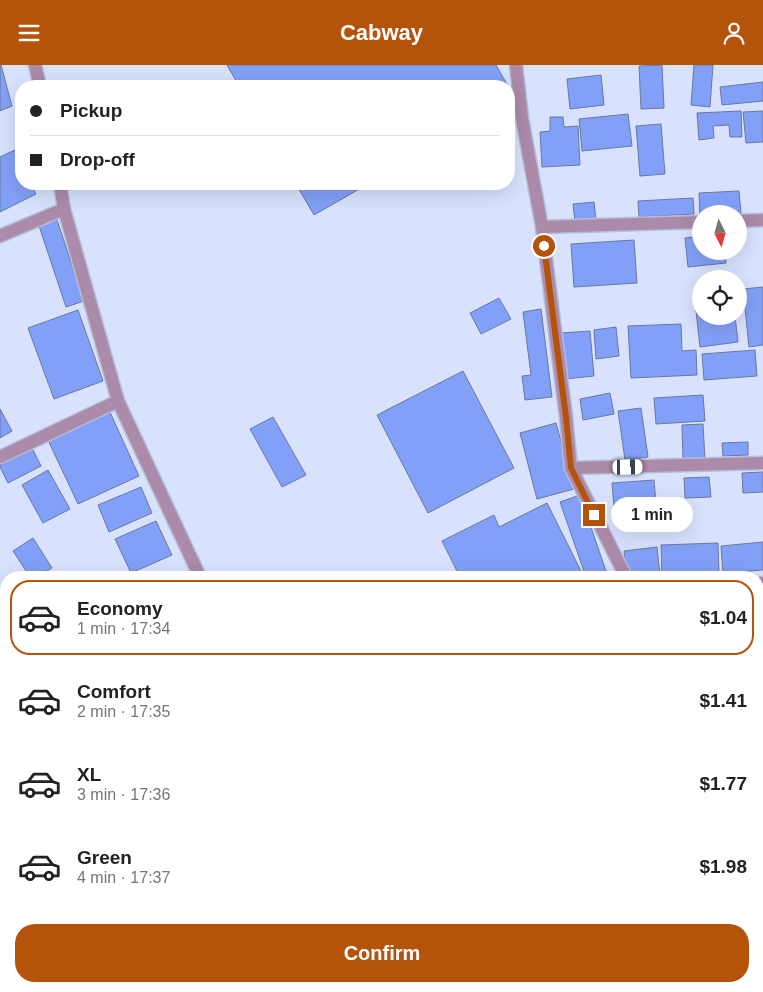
<!DOCTYPE html>
<html lang="en">
<head>
<meta charset="utf-8">
<style>
  :root { --surface:#fff; --page:#f6f6f6; --text:#222; --muted:#767676; --line:#e0e0e0; --accent:#b45309 }
  body { margin:0; font-family:Helvetica,sans-serif; background:var(--page); color:var(--text); height:100vh; display:flex; flex-direction:column; font-size:19px; white-space:nowrap }
  * { box-sizing:border-box; margin:0 }
  p { font-size:16px; color:var(--muted) }
  .icon { flex:none; width:28px; height:28px; fill:none; stroke:currentColor; stroke-width:2; stroke-linecap:round; stroke-linejoin:round }
  .map { position:relative; flex:1; overflow:hidden }
  .side { position:absolute; left:0px; top:506px; width:764px; height:421px; display:flex; flex-direction:column; background:var(--surface); border-radius:20px 20px 0 0; box-shadow:0 5px 20px #0002 }
  .side>* { flex:none }
  .banner { position:absolute; left:15px; top:15px; width:500px; height:110px; border-radius:20px; box-shadow:0 5px 20px #0002; display:grid; align-content:center; height:110px; padding:0 15px; background:var(--surface) }
  .needle { width:32px; rotate:174deg }
  .tools { position:absolute; left:692px; top:140px; display:grid; gap:10px }
  .tools a { display:grid; place-items:center; width:55px; height:55px; border-radius:50%; background:var(--surface); box-shadow:0 5px 20px #0002; font-size:25px }
  .end { position:absolute; width:22px; height:22px; margin:-11px; border:6px solid #b45309; background:#fff; box-shadow:0 0 0 2px #fff }
  .from { border-radius:50% }
  .bubble { position:absolute; height:35px; border-radius:18px; background:var(--surface); box-shadow:0 5px 20px #0002; font-size:16px; font-weight:600; line-height:35px; text-align:center }
  .car { position:absolute; width:15px; height:30px; margin:-15px -8px; border-radius:6px; box-shadow:0 0 4px 1px #0007; background:linear-gradient(#fff 24%,#345 0 40%,#fff 0 76%,#345 0 86%,#fff 0) }
  .banner b { display:flex; align-items:center; gap:18px; height:48px; font-size:19px }
  .banner b+b { border-top:1px solid var(--line) }
  .banner i { width:12px; height:12px; background:var(--text) }
  ul { padding:9px 0 0; list-style:none }
  li { display:flex; align-items:center; gap:15px; height:75px; margin:0 10px 8px; padding:0 5px; border:2px solid transparent; border-radius:20px }
  li div { flex:1 }
  li b { display:block; font-size:19px }
  li em { font-style:normal; font-weight:600 }
  li.on { border-color:var(--accent) }
  li>.icon { width:45px; height:45px; stroke-width:1.5 }
  .primary-button { display:flex; gap:10px; margin-top:auto; padding:10px 15px }
  .primary-button a { flex:1; height:58px; border-radius:20px; background:var(--accent); color:#fff; font-size:20px; font-weight:600; line-height:58px; text-align:center }
  header { display:flex; justify-content:space-between; align-items:center; height:65px; padding:0 15px; background:var(--accent); color:#fff; font-size:22px; font-weight:600 }
  .map>svg:first-child { display:block }
  .building { fill:#83a0f8; stroke:#69789f }
  .lines { fill:none; stroke-linecap:round; stroke-linejoin:round }
  .street-casing { stroke:#b5bed7; stroke-width:15 }
  .street { stroke:#ac8aa9; stroke-width:12 }
  .route { stroke:#b45309; stroke-width:6 }
</style>
</head>
<body>
<header><svg class="icon" aria-label="menu" viewBox="0 0 24 24"><path d="M4 6h16M4 12h16M4 18h16"/></svg>Cabway<svg class="icon" aria-label="person" viewBox="0 0 24 24"><circle cx="12" cy="8" r="4"/><path d="M4 21q1-7 8-7t8 7"/></svg></header>
<div class="map">
<svg width="763" height="927" viewBox="0 0 763 927">
  <rect width="100%" height="100%" fill="#d8e2fd"/>
  <!-- building -->
  <g class="building">
    <polygon points="0,0 1,0 12,41 0,46"/>
    <polygon points="227,0 496,0 508,21 239,21"/>
    <polygon points="662,0 664,43 641,44 639,1"/>
    <polygon points="694,0 713,0 710,42 691,40"/>
    <polygon points="601,10 604,40 570,44 567,14"/>
    <polygon points="763,17 763,36 722,40 720,22"/>
    <polygon points="509,22 515,34 509,38"/>
    <polygon points="741,46 742,72 730,72 729,60 713,61 714,73 699,75 697,48"/>
    <polygon points="763,46 763,77 746,78 743,47"/>
    <polygon points="628,49 632,81 582,86 579,54"/>
    <polygon points="550,52 563,52 564,62 578,61 580,100 542,102 540,67 550,66"/>
    <polygon points="661,59 665,109 640,111 636,61"/>
    <polygon points="15,85 21,99 21,119 31,119 36,129 0,147 0,92"/>
    <polygon points="296,119 368,119 314,150"/>
    <polygon points="739,126 741,149 701,149 701,151 700,151 699,128"/>
    <polygon points="693,133 694,149 639,152 638,136"/>
    <polygon points="594,137 596,155 575,157 573,139"/>
    <polygon points="57,155 84,236 66,242 39,161"/>
    <polygon points="701,171 701,186 725,186 726,198 688,202 685,173"/>
    <polygon points="634,175 637,218 574,222 571,179"/>
    <polygon points="763,222 763,280 749,282 743,224"/>
    <polygon points="701,227 701,251 735,251 738,277 700,282 694,228"/>
    <polygon points="499,233 511,254 481,269 470,248"/>
    <polygon points="541,244 552,332 525,335 522,311 531,310 523,247"/>
    <polygon points="78,245 103,316 54,334 28,263"/>
    <polygon points="681,259 682,286 696,285 697,310 631,313 628,261"/>
    <polygon points="616,262 619,291 596,294 594,265"/>
    <polygon points="590,266 594,311 565,314 561,268"/>
    <polygon points="755,285 757,311 704,315 702,289"/>
    <polygon points="463,306 514,403 428,448 377,350"/>
    <polygon points="610,328 614,349 583,355 580,334"/>
    <polygon points="703,330 705,356 656,359 654,333"/>
    <polygon points="641,343 648,392 625,395 618,346"/>
    <polygon points="0,344 12,366 0,373"/>
    <polygon points="109,345 139,411 78,439 47,373"/>
    <polygon points="273,352 306,410 282,422 250,364"/>
    <polygon points="556,358 574,424 537,434 520,368"/>
    <polygon points="703,359 705,394 683,395 682,360"/>
    <polygon points="748,377 748,390 723,391 722,378"/>
    <polygon points="32,383 41,401 8,418 0,402 0,400"/>
    <polygon points="48,405 70,444 43,458 22,420"/>
    <polygon points="763,407 763,427 743,428 742,408"/>
    <polygon points="709,412 711,432 685,433 684,413"/>
    <polygon points="654,415 656,439 614,442 612,418"/>
    <polygon points="141,422 152,448 109,467 98,440"/>
    <polygon points="580,430 608,512 586,512 560,437"/>
    <polygon points="547,438 584,512 460,512 442,476 494,450 499,462"/>
    <polygon points="156,456 172,490 131,508 115,474"/>
    <polygon points="33,473 52,503 37,512 30,512 13,486"/>
    <polygon points="763,477 763,505 723,508 721,481"/>
    <polygon points="718,478 719,508 662,510 661,480"/>
    <polygon points="657,482 660,510 627,512 624,486"/>
    <polygon points="760,533 763,534 763,574 758,573"/>
    <polygon points="758,590 763,590 763,635 758,636"/>
    <polygon points="0,644 6,645 6,692 0,691"/>
    <polygon points="763,681 763,712 758,712 758,682"/>
    <rect x="0" y="726" width="6" height="30"/>
    <polygon points="763,771 763,793 758,794 758,772"/>
    <rect x="0" y="777" width="6" height="54"/>
    <rect x="758" y="829" width="5" height="24"/>
    <rect x="758" y="870" width="5" height="21"/>
    <polygon points="758,918 763,918 763,927 753,927 753,921 758,921"/>
  </g>
  <g class="lines">
    <!-- street casing -->
    <g class="street-casing">
      <g id="street">
        <polyline points="35,0 40,21"/>
        <polyline points="516,0 522,53 542,162 566,352 571,403 626,512"/>
        <polyline points="60,119 64,144 118,336 200,512"/>
        <polyline points="739,156 763,155"/>
        <polyline points="542,162 701,157"/>
        <polyline points="0,171 64,144"/>
        <polyline points="0,392 118,336"/>
        <polyline points="571,403 763,398"/>
        <polyline points="758,519 763,518"/>
        <polyline points="0,628 6,629"/>
        <polyline points="0,762 6,763"/>
        <polyline points="432,921 434,927"/>
        <polyline points="615,927 616,921"/>
      </g>
    </g>
    <!-- street -->
    <use href="#street" class="street"/>
  </g>
  <g class="lines">
    <!-- route -->
    <polyline class="route" points="544,181 566,352 571,403 594,450"/>
  </g>
</svg>
<div class="tools">
<a><svg class="needle" viewBox="-14 -14 28 28"><path d="M0-13l5 13h-10z" fill="#e53935"/><path d="M0 13l5-13h-10z" fill="#767676"/></svg></a>
<a><svg class="icon" aria-label="locate" viewBox="0 0 24 24"><circle cx="12" cy="12" r="6"/><path d="M12 2v4M12 18v4M2 12h4M18 12h4"/></svg></a>
</div>
<i class="end from" style="left:544px;top:181px"></i>
<i class="end" style="left:594px;top:450px"></i>
<div class="bubble" style="left:611px;top:432px;width:82px">1 min</div>
<i class="car" style="left:628px;top:402px;rotate:89deg"></i>
<div class="banner">
<b><i class="from"></i>Pickup</b>
<b><i></i>Drop-off</b>
</div>
<section class="side">
<ul>
<li class="on"><svg class="icon" aria-label="car" viewBox="0 0 24 24"><path d="M5 17H2v-5l4-1 3-4h7l3 4 3 1v5h-3M9 17h6M6 11h13"/><circle cx="7" cy="17" r="2"/><circle cx="17" cy="17" r="2"/></svg><div><b>Economy</b><p>1 min · 17:34</p></div><em>$1.04</em></li>
<li><svg class="icon" aria-label="car" viewBox="0 0 24 24"><path d="M5 17H2v-5l4-1 3-4h7l3 4 3 1v5h-3M9 17h6M6 11h13"/><circle cx="7" cy="17" r="2"/><circle cx="17" cy="17" r="2"/></svg><div><b>Comfort</b><p>2 min · 17:35</p></div><em>$1.41</em></li>
<li><svg class="icon" aria-label="car" viewBox="0 0 24 24"><path d="M5 17H2v-5l4-1 3-4h7l3 4 3 1v5h-3M9 17h6M6 11h13"/><circle cx="7" cy="17" r="2"/><circle cx="17" cy="17" r="2"/></svg><div><b>XL</b><p>3 min · 17:36</p></div><em>$1.77</em></li>
<li><svg class="icon" aria-label="car" viewBox="0 0 24 24"><path d="M5 17H2v-5l4-1 3-4h7l3 4 3 1v5h-3M9 17h6M6 11h13"/><circle cx="7" cy="17" r="2"/><circle cx="17" cy="17" r="2"/></svg><div><b>Green</b><p>4 min · 17:37</p></div><em>$1.98</em></li>
</ul>
<div class="primary-button"><a>Confirm</a></div>
</section>
</div>
</body>
</html>
